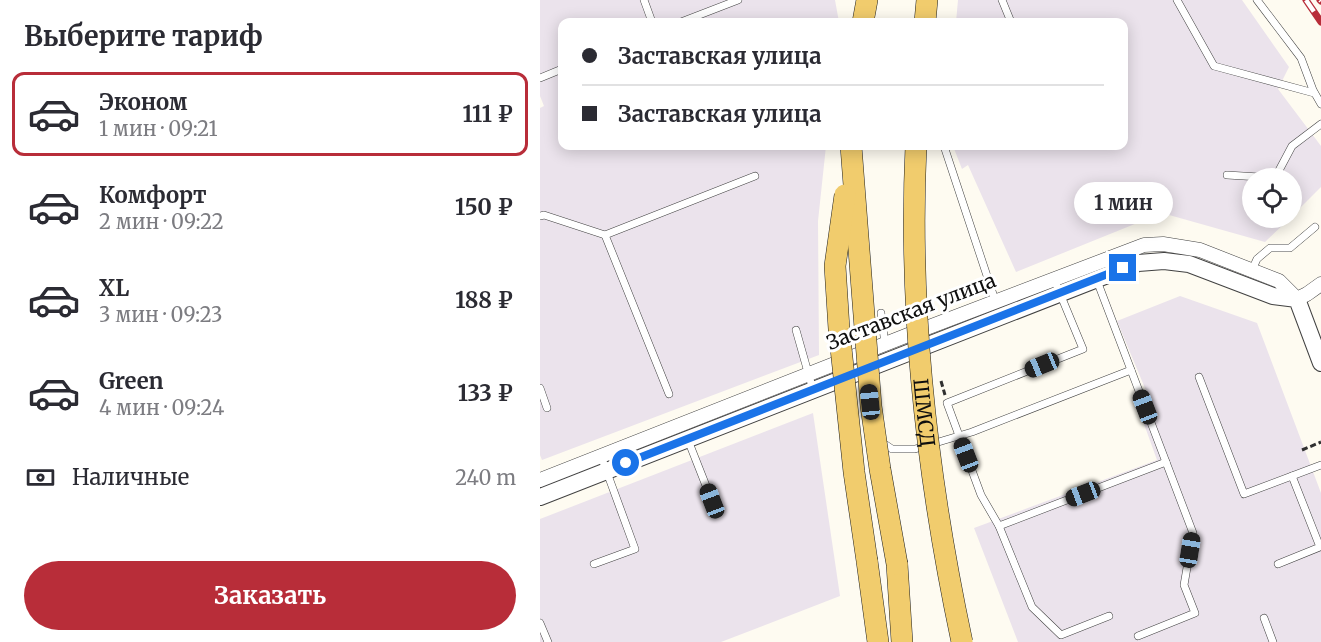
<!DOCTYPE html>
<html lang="ru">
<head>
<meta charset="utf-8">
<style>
  :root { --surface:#fff; --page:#f7f7f7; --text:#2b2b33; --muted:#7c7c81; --line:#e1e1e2; --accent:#b82d39 }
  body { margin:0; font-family:Merriweather,serif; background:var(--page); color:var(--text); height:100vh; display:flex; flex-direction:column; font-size:22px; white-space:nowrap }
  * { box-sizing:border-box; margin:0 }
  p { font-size:20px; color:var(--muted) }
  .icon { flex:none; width:33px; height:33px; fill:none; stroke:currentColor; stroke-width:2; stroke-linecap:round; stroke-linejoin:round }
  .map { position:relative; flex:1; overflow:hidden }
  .details { display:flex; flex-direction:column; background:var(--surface); width:540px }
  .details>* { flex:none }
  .top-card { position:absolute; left:18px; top:18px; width:570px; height:132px; border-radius:12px; box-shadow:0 3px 15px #0003; display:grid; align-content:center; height:132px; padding:0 24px; background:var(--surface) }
  .fabs { position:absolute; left:702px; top:168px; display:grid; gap:12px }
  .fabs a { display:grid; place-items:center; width:60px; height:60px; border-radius:50%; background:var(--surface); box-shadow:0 3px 15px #0003; font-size:30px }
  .end { position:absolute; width:27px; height:27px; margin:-14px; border:8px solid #1a73e8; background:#fff; box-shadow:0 0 0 3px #fff }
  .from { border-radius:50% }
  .bubble { position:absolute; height:42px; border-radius:21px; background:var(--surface); box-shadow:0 3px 15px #0003; font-size:20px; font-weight:700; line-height:42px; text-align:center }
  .car { position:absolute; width:18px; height:36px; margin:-18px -9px; border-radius:8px; box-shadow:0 0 4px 2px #0007; background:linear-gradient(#222 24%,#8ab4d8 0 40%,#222 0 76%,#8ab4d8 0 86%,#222 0) }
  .top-card b { display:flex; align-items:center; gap:21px; height:57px; font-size:22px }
  .top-card b+b { border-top:2px solid var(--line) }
  .top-card i { width:15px; height:15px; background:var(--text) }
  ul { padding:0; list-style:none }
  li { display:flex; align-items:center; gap:18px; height:84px; margin:0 12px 9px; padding:0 12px; border:3px solid transparent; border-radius:12px }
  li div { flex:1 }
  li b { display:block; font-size:22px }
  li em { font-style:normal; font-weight:700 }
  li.active { border-color:var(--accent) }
  li>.icon { width:54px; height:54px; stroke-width:1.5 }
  h2 { padding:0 24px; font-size:27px; line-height:72px }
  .pay { display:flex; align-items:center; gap:15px; height:66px; padding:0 24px; font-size:22px }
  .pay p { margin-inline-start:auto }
  .action { display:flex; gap:12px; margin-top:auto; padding:12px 24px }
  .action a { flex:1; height:69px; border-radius:36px; background:var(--accent); color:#fff; font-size:24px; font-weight:700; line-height:69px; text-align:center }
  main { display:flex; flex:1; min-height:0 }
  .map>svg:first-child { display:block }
  .industrial { fill:#ebe3ec }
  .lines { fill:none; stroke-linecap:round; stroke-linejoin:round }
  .service-casing { stroke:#414141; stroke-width:8 }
  .minor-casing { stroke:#414141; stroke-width:15 }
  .tertiary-casing { stroke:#414141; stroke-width:18 }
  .primary-casing { stroke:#1f1f1f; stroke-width:22 }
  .path { stroke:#303030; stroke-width:3; stroke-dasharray:6 3; stroke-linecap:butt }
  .service { stroke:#fff; stroke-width:7 }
  .minor { stroke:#fff; stroke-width:14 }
  .tertiary { stroke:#fff; stroke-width:16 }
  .primary { stroke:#f1cc6d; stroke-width:21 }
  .rail-casing { stroke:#b82d39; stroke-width:7 }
  .rail { stroke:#fff; stroke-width:4.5; stroke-dasharray:14; stroke-linecap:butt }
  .primary-bridge-casing { stroke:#1f1f1f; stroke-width:22; stroke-linecap:butt }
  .primary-bridge { stroke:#f1cc6d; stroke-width:21 }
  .route { stroke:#1a73e8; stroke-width:8 }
  .labels { text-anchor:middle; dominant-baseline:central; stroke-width:6; stroke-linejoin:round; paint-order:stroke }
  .street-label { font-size:20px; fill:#0e0e0e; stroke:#fff }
</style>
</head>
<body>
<main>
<section class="details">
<h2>Выберите тариф</h2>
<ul>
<li class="active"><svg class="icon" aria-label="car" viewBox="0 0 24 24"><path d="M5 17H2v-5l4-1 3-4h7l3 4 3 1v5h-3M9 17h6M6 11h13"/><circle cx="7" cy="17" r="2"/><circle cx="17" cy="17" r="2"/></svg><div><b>Эконом</b><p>1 мин · 09:21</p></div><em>111 ₽</em></li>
<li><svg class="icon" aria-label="car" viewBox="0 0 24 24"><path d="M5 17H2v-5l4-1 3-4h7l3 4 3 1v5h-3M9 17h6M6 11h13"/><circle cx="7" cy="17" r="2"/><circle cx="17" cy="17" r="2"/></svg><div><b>Комфорт</b><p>2 мин · 09:22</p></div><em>150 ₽</em></li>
<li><svg class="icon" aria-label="car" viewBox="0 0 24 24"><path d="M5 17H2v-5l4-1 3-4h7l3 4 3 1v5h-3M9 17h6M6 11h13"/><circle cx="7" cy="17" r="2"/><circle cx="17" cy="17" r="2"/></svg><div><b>XL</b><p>3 мин · 09:23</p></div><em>188 ₽</em></li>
<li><svg class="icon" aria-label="car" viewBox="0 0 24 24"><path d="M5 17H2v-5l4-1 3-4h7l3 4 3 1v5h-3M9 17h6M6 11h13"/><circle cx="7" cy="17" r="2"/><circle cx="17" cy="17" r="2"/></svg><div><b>Green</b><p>4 мин · 09:24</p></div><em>133 ₽</em></li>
</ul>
<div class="pay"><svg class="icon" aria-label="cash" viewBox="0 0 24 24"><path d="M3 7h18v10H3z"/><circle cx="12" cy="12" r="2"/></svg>Наличные<p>240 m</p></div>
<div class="action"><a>Заказать</a></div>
</section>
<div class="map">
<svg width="781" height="642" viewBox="0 0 781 642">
  <rect width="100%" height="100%" fill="#fefbf1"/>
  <!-- industrial -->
  <g class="industrial">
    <polygon points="0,0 295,0 299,22 22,22 22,146 286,146 278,221 279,355 2,460 0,455 0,108 4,106 0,96"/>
    <polygon points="418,0 702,0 749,67 738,89 781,146 781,187 752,216 752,178 712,178 712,218 750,218 725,242 622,213 476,272 428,165 422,169 413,146 584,146 584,22 416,22"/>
    <polygon points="640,296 717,323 781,493 781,642 478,642 434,528 617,460 595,399 607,393 577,321"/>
    <polygon points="273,413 300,596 181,642 0,642 0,519"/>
  </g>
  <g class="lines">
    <!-- service casing -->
    <g class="service-casing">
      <g id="service">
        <polyline points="104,0 112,22"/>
        <polyline points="462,0 471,22"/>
        <polyline points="637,0 674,66 774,93"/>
        <polyline points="717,0 761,58 773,90 781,104"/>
        <polyline points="141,22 198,0"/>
        <polyline points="0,78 22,69"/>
        <polyline points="404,146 456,303"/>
        <polyline points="687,175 735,178 752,146 781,124"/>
        <polyline points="0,216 4,215 65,235"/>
        <polyline points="712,270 717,259 730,248 750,248 775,227"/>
        <polyline points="556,278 653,533 644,585 655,613 598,636"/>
        <polyline points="514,279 543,349 407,403 441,495 459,526 492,607 521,635 569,616"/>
        <polyline points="341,313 345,344"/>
        <polyline points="256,330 273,390"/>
        <polyline points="659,377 704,494 781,465"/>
        <polyline points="0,388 7,408"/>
        <polyline points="129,394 65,235 215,176"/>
        <polyline points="148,440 172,501"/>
        <polyline points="340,441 352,449 375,449 432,432 591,370"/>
        <polyline points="459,526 626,462"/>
        <polyline points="54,564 95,549 61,456"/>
        <polyline points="738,564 780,547 752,476"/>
        <polyline points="724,618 733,642"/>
        <polyline points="0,623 8,642"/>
      </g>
    </g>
    <!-- minor casing -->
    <g class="minor-casing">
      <polyline id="minor" points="0,480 368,335 604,245 623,244 660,250 739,281 757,299 767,294 781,284"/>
    </g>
    <!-- tertiary casing -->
    <g class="tertiary-casing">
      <polyline id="tertiary" points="0,497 598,263 624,261 649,264 733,296 757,299 781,363"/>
    </g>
    <!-- primary casing -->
    <g class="primary-casing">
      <g id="primary">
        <polyline points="323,22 327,0"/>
        <polyline points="385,22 387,0"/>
        <polyline points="327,561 338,642"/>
        <polyline points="357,564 362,642"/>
      </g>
    </g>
    <!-- path -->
    <g class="path">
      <polyline points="401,381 405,395"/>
      <polyline points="762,450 781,442"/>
    </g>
    <!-- service -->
    <use href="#service" class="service"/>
    <!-- minor -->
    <use href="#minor" class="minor"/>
    <!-- tertiary -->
    <use href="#tertiary" class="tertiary"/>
    <!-- primary -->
    <use href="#primary" class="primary"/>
    <!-- rail casing -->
    <g class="rail-casing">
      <g id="rail">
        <polyline points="766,0 781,22"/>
        <polyline points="780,0 781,1"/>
      </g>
    </g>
    <!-- rail -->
    <use href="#rail" class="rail"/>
    <!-- primary-bridge casing -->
    <g class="primary-bridge-casing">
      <g id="primary-bridge">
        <polyline points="311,146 331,406 340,469 357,564"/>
        <path id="s1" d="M376,146c-8,167 11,332 46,496"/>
        <polyline points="305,195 295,266 299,329 314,472 327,561"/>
      </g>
    </g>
    <!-- primary-bridge -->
    <use href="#primary-bridge" class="primary-bridge"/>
  </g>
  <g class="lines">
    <!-- route -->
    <polyline class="route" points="86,463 583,268"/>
  </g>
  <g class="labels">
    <!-- street labels -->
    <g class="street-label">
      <text transform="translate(371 311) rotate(-21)">Заставская улица</text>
      <text stroke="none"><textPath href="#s1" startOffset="267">ШМСД</textPath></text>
    </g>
  </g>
</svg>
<div class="fabs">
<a><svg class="icon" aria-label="locate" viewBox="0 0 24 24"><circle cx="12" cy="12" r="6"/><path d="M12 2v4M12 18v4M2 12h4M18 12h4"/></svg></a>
</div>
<i class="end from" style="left:86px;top:463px"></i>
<i class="end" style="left:583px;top:268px"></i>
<div class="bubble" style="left:534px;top:182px;width:99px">1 мин</div>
<i class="car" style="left:502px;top:365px;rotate:248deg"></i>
<i class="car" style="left:330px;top:402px;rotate:354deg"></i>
<i class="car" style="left:605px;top:407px;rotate:339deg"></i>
<i class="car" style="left:426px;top:455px;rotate:339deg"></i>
<i class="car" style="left:543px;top:494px;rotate:249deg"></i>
<i class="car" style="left:172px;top:501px;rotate:339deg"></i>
<i class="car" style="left:650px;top:550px;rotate:9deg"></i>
<div class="top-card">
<b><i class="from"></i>Заставская улица</b>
<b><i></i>Заставская улица</b>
</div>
</div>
</main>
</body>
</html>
